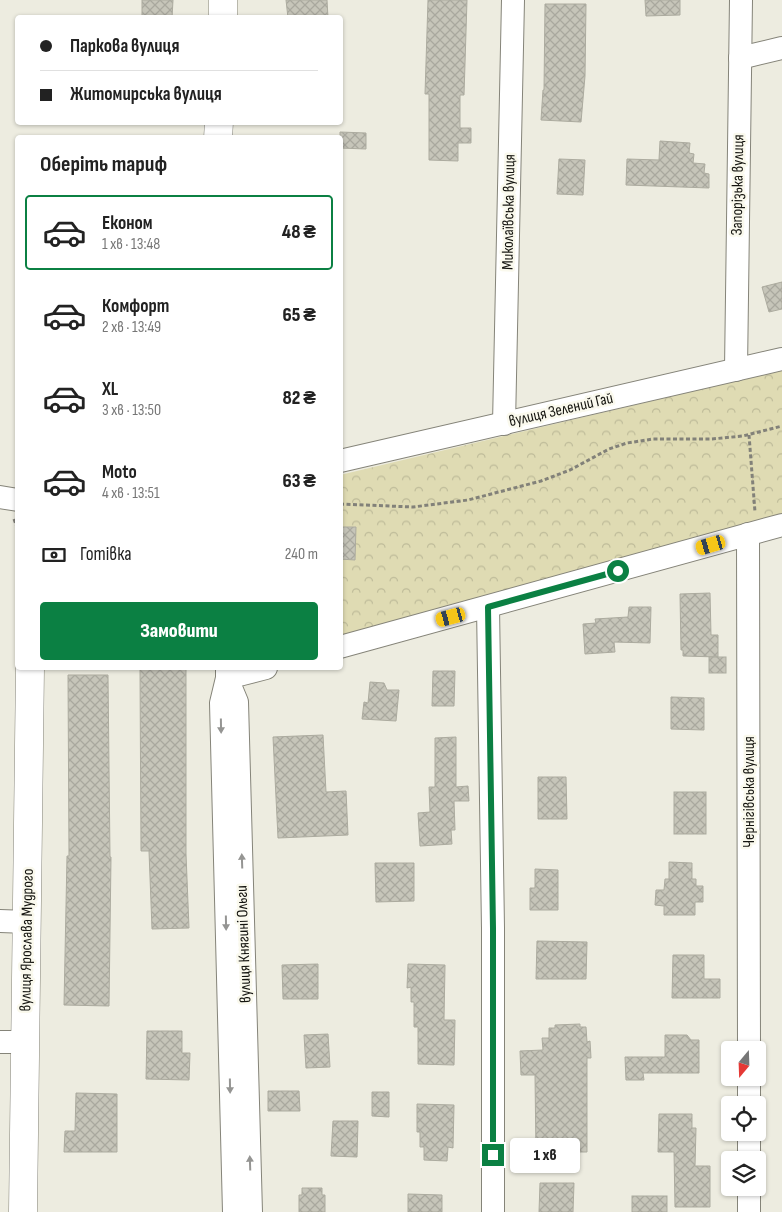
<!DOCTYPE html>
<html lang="uk">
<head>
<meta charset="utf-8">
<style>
  :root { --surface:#fff; --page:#f2f2f2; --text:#222; --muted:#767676; --line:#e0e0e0; --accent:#0b8043 }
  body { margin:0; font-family:"Sofia Sans Condensed",sans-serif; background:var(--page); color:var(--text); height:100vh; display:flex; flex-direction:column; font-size:19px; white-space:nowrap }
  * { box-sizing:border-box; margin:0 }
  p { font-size:16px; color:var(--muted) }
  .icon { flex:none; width:28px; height:28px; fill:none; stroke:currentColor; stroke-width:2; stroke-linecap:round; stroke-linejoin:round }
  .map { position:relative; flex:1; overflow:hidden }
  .drawer { position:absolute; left:15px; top:135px; width:328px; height:535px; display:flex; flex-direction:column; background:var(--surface); border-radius:5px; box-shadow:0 1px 4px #0004 }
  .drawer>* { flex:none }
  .top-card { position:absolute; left:15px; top:15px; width:328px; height:110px; border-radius:5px; box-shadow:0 1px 4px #0004; display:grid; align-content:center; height:110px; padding:0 25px; background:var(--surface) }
  .needle { width:32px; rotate:199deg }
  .tools { position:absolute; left:721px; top:1041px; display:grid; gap:10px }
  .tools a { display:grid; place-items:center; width:45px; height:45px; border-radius:5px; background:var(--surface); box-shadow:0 1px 4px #0004; font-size:25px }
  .end { position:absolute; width:22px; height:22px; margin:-11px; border:6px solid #0b8043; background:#fff; box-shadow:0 0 0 2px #fff }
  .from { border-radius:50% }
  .bubble { position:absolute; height:35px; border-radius:5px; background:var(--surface); box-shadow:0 1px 4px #0004; font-size:16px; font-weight:800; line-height:35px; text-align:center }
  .car { position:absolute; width:15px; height:30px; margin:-15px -8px; border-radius:6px; box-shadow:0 0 4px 1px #0007; background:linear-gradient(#f5c518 24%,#345 0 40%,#f5c518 0 76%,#345 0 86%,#f5c518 0) }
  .top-card b { display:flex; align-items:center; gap:18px; height:48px; font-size:19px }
  .top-card b+b { border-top:1px solid var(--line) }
  .top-card i { width:12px; height:12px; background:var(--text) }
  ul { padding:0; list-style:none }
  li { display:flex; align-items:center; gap:15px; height:75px; margin:0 10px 8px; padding:0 15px; border:2px solid transparent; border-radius:5px }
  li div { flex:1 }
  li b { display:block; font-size:19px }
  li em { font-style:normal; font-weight:800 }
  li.current { border-color:var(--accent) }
  li>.icon { width:45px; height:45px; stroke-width:1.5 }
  h2 { padding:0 25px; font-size:22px; line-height:60px }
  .pay { display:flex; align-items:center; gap:12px; height:55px; padding:0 25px; font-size:19px }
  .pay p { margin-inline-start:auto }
  .primary-button { display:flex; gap:10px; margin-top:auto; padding:10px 25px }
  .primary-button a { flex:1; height:58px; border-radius:5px; background:var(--accent); color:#fff; font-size:20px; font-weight:800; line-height:58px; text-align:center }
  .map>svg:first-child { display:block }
  .forest { fill:url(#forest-crowns) }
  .building { fill:url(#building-cross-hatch); stroke:#acab9f }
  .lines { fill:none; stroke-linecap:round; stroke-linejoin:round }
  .minor-casing { stroke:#858479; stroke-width:24 }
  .major-casing { stroke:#858479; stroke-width:29 }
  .path { stroke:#828179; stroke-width:3; stroke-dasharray:4 2.5; stroke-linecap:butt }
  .minor { stroke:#fff; stroke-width:22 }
  .major { stroke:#fff; stroke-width:28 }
  .oneway { fill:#959593 }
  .route { stroke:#0b8043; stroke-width:6 }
  .labels { text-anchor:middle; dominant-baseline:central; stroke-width:5; stroke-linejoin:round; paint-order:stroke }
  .street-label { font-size:16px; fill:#14140f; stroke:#faf9ed }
</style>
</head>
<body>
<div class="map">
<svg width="782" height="1212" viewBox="0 0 782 1212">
  <defs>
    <pattern id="forest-crowns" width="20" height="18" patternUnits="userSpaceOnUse" patternTransform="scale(1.25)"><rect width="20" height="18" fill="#dfdbb3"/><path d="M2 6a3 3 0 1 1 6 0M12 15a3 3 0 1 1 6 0" fill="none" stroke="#bebb99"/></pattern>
    <pattern id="building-cross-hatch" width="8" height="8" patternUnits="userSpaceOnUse" patternTransform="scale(1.25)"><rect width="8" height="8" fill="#c6c5b9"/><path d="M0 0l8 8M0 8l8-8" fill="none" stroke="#a9a89e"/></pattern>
  </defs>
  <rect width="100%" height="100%" fill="#edece0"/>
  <!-- forest -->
  <polygon class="forest" points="782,370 782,515 340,638 340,475"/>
  <!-- building -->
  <g class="building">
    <polygon points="142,0 173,0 172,18 142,18"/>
    <polygon points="286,0 327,0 328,18 288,18"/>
    <polygon points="428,0 467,0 464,95 460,95 460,128 471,128 471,143 458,143 458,161 429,160 429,94 425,94"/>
    <polygon points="645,0 680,0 680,15 646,16"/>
    <polygon points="545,4 586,4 585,76 581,122 541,120 543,90 544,90"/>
    <polygon points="340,132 366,133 366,149 340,148"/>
    <polygon points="660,141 690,143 689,153 694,154 693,163 705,164 704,173 709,174 709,188 626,185 627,159 659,160"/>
    <polygon points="559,159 585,160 583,195 557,194"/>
    <polygon points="782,282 782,309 769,312 762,287"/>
    <polygon points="340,527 356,527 355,560 340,559"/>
    <polygon points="710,593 711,635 718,635 718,657 683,656 683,650 681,650 680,594"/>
    <polygon points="629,607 651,607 650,643 614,642 615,652 585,654 583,624 596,623 595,619 628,617"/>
    <rect x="709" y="657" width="17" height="16"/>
    <polygon points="140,668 186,668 186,854 189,928 152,929 149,851 141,851"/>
    <polygon points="433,671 455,671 454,706 432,706"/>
    <polygon points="68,675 108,675 110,857 111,857 109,1006 64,1005 67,856 69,856"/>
    <polygon points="370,682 384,683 387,690 399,690 396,721 362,719 364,702 368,703"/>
    <polygon points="671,697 704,698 704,730 671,729"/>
    <polygon points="323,735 326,792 346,791 348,835 278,838 273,737"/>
    <polygon points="456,737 456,787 468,786 469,801 454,801 455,830 451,830 452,844 420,846 418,813 430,812 429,787 435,787 435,738"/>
    <polygon points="538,777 566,777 567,819 538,819"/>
    <rect x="674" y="792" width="32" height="42"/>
    <polygon points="669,862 692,863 692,879 696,879 696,886 703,886 703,902 695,902 695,915 664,915 664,906 655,905 656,890 664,890 665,879 669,879"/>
    <polygon points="375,863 414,863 414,901 376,902"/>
    <polygon points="535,869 558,870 558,910 530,910 530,888 535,888"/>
    <polygon points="537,941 587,942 586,979 536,979"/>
    <polygon points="673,955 704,955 704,979 720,979 720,998 672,998"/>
    <polygon points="318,964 318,999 283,999 282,965"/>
    <polygon points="408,964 445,965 444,1020 455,1020 454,1065 418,1064 418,1027 414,1027 414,1002 411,1002 411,987 407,988"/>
    <polygon points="580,1024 580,1027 586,1027 587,1042 590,1041 591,1058 587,1058 587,1152 578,1152 578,1155 536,1154 535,1075 521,1075 520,1051 543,1050 542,1038 549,1038 549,1028 555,1028 555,1025"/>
    <polygon points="147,1031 182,1031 182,1053 190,1053 189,1080 146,1079"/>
    <polygon points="328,1034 330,1067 306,1068 304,1035"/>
    <polygon points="665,1035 687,1035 691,1040 699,1040 699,1073 643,1073 644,1080 626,1080 625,1057 665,1057"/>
    <polygon points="268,1091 299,1091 300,1111 268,1111"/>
    <polygon points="372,1092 389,1092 389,1117 372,1116"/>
    <polygon points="76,1093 117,1094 117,1152 64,1152 65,1131 75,1131"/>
    <polygon points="417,1104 454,1105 453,1148 448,1147 447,1161 424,1160 424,1147 420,1147 420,1132 417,1132"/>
    <polygon points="659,1114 692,1114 692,1128 696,1128 695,1166 710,1166 710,1207 675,1207 674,1152 658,1152"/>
    <polygon points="333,1121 358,1121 357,1157 331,1156"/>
    <polygon points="540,1183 574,1183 573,1212 539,1212"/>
    <polygon points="302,1188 322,1188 322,1195 325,1195 325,1212 299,1212 299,1195 302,1195"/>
    <polygon points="408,1194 442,1195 442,1212 408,1212"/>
    <rect x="632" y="1196" width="35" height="16"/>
  </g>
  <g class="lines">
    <!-- minor casing -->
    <g class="minor-casing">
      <g id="minor">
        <polyline points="740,58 782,48"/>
        <polyline points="736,370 741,0"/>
        <polyline points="504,424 513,0"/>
        <polyline points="340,461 782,359"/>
        <polyline points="0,497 18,500"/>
        <polyline points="748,534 749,1050"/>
        <polyline points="488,607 493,928 493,1212"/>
        <polyline points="340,647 782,525"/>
        <polyline points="227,668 227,678 221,703 234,1212"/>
        <polyline points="227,678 237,702 251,1212"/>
        <polyline points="227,678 266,668"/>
        <polyline points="0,921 27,922"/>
        <polyline points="0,1042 25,1042"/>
        <polyline points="749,1078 749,1105"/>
        <polyline points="749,1132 749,1160"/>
        <polyline points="749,1188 749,1212"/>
      </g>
    </g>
    <!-- major casing -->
    <g class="major-casing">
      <g id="major">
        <polyline points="223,18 223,0"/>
        <polyline points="218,138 219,122"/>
        <polyline points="23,1212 30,668"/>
      </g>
    </g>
    <!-- path -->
    <g class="path">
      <polyline points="749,435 755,512"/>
      <polyline points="340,504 413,507 468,500 541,481 570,470 609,449 627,443 653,439 712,439 743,436 782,426"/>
      <polyline points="14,519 18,530"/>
    </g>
    <!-- minor -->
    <use href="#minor" class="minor"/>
    <!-- major -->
    <use href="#major" class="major"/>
  </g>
  <!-- one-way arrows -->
  <defs><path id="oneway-solid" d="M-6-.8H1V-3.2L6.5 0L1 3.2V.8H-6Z" transform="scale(1.25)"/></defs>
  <g class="oneway">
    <use href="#oneway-solid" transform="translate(221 726) rotate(89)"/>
    <use href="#oneway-solid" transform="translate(242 861) rotate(-92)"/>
    <use href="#oneway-solid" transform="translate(226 923) rotate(89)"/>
    <use href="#oneway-solid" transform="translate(230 1086) rotate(89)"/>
    <use href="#oneway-solid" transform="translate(250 1163) rotate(-92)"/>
  </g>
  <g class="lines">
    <!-- route -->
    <polyline class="route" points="493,1155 493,928 488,607 618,571"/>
  </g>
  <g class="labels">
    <!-- street labels -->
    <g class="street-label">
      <text transform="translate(738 185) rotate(-89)">Запорізька вулиця</text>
      <text transform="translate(509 212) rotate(-89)">Миколаївська вулиця</text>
      <text transform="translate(561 410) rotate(-13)">вулиця Зелений Гай</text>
      <text transform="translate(749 792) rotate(-90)">Чернігівська вулиця</text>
      <text transform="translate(27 940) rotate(-89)">вулиця Ярослава Мудрого</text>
      <text transform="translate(244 944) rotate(-92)">вулиця Княгині Ольги</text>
    </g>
  </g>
</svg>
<div class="tools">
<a><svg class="needle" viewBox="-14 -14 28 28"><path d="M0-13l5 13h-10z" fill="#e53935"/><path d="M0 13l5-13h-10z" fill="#767676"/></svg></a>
<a><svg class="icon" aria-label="locate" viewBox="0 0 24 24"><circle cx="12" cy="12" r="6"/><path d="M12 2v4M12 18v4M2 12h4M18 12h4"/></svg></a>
<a><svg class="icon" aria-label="layers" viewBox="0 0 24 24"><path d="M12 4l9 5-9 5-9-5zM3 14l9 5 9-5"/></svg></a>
</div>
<i class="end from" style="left:618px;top:571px"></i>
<i class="end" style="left:493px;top:1155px"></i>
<div class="bubble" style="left:510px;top:1138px;width:70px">1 хв</div>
<i class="car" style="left:711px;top:545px;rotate:254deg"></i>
<i class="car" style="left:451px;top:617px;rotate:255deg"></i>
<div class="top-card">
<b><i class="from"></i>Паркова вулиця</b>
<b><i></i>Житомирська вулиця</b>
</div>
<section class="drawer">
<h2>Оберіть тариф</h2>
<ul>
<li class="current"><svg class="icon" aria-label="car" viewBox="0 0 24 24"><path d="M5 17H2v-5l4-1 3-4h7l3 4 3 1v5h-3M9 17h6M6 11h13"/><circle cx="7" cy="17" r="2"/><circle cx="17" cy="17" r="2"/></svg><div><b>Економ</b><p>1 хв · 13:48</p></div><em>48 ₴</em></li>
<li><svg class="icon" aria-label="car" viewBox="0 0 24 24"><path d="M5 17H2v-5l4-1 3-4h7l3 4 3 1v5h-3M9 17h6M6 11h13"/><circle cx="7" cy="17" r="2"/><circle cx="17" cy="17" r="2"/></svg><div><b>Комфорт</b><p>2 хв · 13:49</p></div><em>65 ₴</em></li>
<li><svg class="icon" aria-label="car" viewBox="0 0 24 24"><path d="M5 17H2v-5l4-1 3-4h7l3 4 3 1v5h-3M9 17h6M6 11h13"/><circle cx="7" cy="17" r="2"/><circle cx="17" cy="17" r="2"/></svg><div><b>XL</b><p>3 хв · 13:50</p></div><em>82 ₴</em></li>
<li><svg class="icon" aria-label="car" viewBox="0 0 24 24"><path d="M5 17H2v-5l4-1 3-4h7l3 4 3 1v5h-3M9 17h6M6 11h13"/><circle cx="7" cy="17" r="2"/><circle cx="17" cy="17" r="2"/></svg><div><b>Moto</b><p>4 хв · 13:51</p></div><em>63 ₴</em></li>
</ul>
<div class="pay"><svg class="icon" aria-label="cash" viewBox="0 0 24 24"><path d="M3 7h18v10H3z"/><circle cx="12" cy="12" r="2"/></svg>Готівка<p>240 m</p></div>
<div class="primary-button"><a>Замовити</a></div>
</section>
</div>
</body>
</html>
